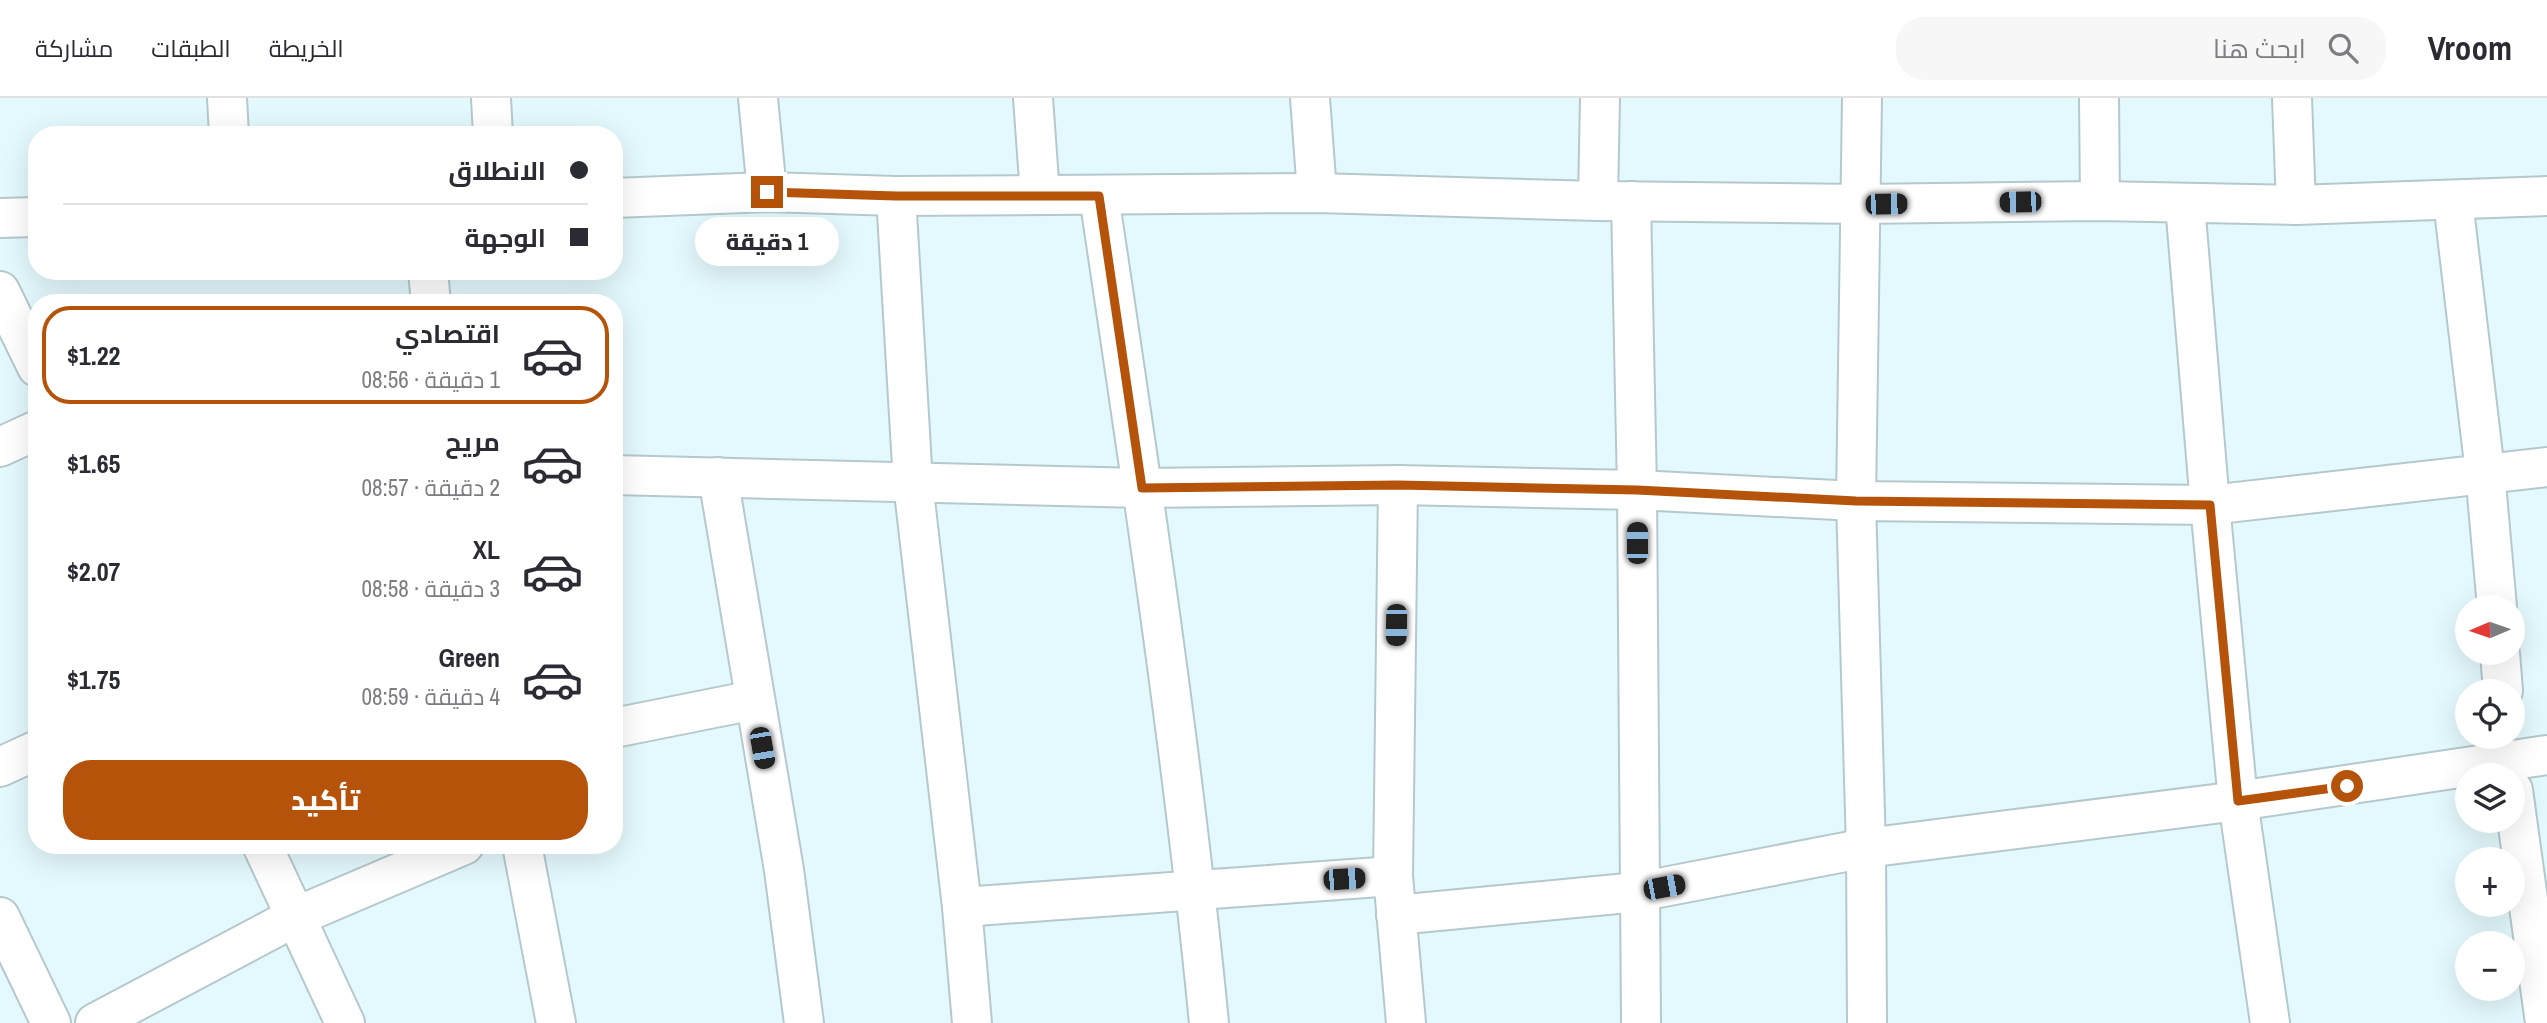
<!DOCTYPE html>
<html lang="ar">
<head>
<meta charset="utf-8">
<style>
  :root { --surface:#fff; --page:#f7f7f7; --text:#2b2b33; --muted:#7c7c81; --line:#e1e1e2; --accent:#b45309 }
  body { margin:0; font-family:"Archivo Narrow",Cairo,sans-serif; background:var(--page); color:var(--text); direction:rtl; height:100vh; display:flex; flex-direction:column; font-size:26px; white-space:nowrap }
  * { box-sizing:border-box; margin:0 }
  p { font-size:23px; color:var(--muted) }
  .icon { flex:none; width:38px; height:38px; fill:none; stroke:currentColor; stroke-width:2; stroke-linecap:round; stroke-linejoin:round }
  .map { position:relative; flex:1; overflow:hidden; direction:ltr }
  .side { position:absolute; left:28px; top:196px; width:595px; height:560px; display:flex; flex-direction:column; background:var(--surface); border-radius:28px; box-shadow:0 7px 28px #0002; direction:rtl }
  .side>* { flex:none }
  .banner { position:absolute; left:28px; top:28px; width:595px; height:154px; border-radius:28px; box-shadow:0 7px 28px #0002; direction:rtl; display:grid; align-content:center; height:154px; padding:0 35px; background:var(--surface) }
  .needle { width:46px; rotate:268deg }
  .tools { position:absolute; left:2455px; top:497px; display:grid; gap:14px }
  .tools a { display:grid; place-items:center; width:70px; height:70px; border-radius:50%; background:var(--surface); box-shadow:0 7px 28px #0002; font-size:35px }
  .end { position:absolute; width:32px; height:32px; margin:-16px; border:9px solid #b45309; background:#fff; box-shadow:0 0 0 4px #fff }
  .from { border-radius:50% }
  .bubble { position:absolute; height:49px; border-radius:24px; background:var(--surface); box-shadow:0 7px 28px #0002; font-size:23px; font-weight:800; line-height:49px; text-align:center; direction:rtl }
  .car { position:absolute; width:21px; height:42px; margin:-21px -10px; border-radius:9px; box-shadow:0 0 5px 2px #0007; background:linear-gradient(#222 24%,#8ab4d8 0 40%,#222 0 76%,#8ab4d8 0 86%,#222 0) }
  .banner b { display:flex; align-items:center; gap:24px; height:66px; font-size:26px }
  .banner b+b { border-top:2px solid var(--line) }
  .banner i { width:18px; height:18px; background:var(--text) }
  ul { padding:12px 0 0; list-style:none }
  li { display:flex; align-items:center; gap:21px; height:98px; margin:0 14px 10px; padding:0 21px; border:4px solid transparent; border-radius:28px }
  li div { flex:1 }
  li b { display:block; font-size:26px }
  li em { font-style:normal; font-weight:800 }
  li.current { border-color:var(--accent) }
  li>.icon { width:63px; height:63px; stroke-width:1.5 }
  .action { display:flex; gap:14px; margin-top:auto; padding:14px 35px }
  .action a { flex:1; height:80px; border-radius:28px; background:var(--accent); color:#fff; font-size:28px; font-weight:800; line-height:80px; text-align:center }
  header { display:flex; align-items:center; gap:42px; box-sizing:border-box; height:98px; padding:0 35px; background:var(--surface); border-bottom:2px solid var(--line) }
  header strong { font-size:33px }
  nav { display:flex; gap:38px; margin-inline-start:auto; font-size:24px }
  .search { width:490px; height:63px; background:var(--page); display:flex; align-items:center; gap:18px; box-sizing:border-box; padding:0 24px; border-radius:28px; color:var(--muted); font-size:26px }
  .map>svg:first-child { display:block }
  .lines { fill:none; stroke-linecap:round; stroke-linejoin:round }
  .street-casing { stroke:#b5c9cd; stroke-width:42 }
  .street { stroke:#fff; stroke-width:38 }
  .route { stroke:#b45309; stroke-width:9 }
</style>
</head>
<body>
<header>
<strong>Vroom</strong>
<div class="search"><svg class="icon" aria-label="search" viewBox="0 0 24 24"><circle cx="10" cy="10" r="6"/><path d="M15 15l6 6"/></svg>ابحث هنا</div>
<nav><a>الخريطة</a><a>الطبقات</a><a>مشاركة</a></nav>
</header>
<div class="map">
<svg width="2547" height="925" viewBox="0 0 2547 925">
  <rect width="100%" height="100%" fill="#e4f9fd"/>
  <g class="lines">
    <!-- street casing -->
    <g class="street-casing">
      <g id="street">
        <polyline points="227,0 229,37"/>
        <polyline points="491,0 493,37"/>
        <polyline points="758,0 767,94"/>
        <polyline points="1033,0 1040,97"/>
        <polyline points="1310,0 1317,95"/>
        <polyline points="1862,0 1856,403 1866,750 1867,925"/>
        <polyline points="2099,0 2100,103"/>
        <polyline points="2292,0 2296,107"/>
        <polyline points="896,98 913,385 962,809 972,925"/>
        <path d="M1099,98c41,275 83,550 110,827"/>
        <polyline points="614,100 767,94 896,98 1317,95 1598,103 1860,106 2100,103 2296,107 2547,98"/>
        <polyline points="1598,103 1600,0"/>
        <polyline points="1631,103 1637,392 1641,925"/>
        <polyline points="2453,103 2485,374 2497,509"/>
        <polyline points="2185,106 2210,407 2238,703 2270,925"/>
        <polyline points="0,120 37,119"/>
        <polyline points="428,173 431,205"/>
        <polyline points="0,193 37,269"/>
        <polyline points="0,349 37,332"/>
        <polyline points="614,377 1142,390 1398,387 1637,392 1856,403 2210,407 2547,369"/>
        <polyline points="718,379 784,772 804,925"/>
        <polyline points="1398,387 1393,778 1406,925"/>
        <polyline points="2500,555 2503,593"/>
        <polyline points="614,630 754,602"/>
        <polyline points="0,669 37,652"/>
        <polyline points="2513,692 2545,925"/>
        <polyline points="262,747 345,925"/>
        <polyline points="522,747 556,925"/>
        <polyline points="962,809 1393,778"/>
        <polyline points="1396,817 1638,794 1866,750 2238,703 2547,657"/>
        <polyline points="0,819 51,925"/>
        <polyline points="95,925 295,819 464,747"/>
      </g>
    </g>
    <!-- street -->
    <use href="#street" class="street"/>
  </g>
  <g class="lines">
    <!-- route -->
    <polyline class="route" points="767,94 896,98 1099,98 1142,390 1398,387 1637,392 1856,403 2210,407 2238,703 2347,688"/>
  </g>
</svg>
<div class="tools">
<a><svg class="needle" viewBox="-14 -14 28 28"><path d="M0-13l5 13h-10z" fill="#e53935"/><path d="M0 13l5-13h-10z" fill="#7c7c81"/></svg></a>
<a><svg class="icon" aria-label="locate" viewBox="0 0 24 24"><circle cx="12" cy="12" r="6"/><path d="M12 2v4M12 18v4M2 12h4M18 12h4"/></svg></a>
<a><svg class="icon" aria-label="layers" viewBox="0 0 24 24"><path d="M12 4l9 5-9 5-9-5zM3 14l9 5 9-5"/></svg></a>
<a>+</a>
<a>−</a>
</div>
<i class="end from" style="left:2347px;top:688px"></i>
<i class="end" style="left:767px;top:94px"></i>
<div class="bubble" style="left:695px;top:119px;width:144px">1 دقيقة</div>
<i class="car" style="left:2020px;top:104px;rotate:269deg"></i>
<i class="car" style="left:1886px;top:106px;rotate:89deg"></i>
<i class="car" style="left:1637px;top:445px;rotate:0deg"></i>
<i class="car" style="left:1396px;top:527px;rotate:181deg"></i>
<i class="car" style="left:762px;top:650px;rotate:170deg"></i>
<i class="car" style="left:1344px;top:781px;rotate:86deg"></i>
<i class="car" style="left:1664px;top:789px;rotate:79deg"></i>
<div class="banner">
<b><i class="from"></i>الانطلاق</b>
<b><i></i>الوجهة</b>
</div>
<section class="side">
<ul>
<li class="current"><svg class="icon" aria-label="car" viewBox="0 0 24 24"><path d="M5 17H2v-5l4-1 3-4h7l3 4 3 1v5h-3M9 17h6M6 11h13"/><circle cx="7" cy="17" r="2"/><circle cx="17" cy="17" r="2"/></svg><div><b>اقتصادي</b><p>1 دقيقة · 08:56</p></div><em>$1.22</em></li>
<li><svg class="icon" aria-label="car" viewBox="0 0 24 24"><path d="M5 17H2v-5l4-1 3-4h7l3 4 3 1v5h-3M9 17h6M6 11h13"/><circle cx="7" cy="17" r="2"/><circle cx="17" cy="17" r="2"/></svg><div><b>مريح</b><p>2 دقيقة · 08:57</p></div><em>$1.65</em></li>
<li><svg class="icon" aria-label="car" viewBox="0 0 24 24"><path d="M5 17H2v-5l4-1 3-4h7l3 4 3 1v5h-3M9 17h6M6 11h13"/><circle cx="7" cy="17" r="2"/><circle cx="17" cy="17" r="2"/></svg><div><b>XL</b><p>3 دقيقة · 08:58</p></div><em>$2.07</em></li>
<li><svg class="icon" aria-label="car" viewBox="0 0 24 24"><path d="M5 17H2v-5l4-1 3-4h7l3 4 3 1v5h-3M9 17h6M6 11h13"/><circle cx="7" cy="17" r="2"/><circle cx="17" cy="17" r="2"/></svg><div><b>Green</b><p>4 دقيقة · 08:59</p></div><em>$1.75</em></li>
</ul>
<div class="action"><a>تأكيد</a></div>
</section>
</div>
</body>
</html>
